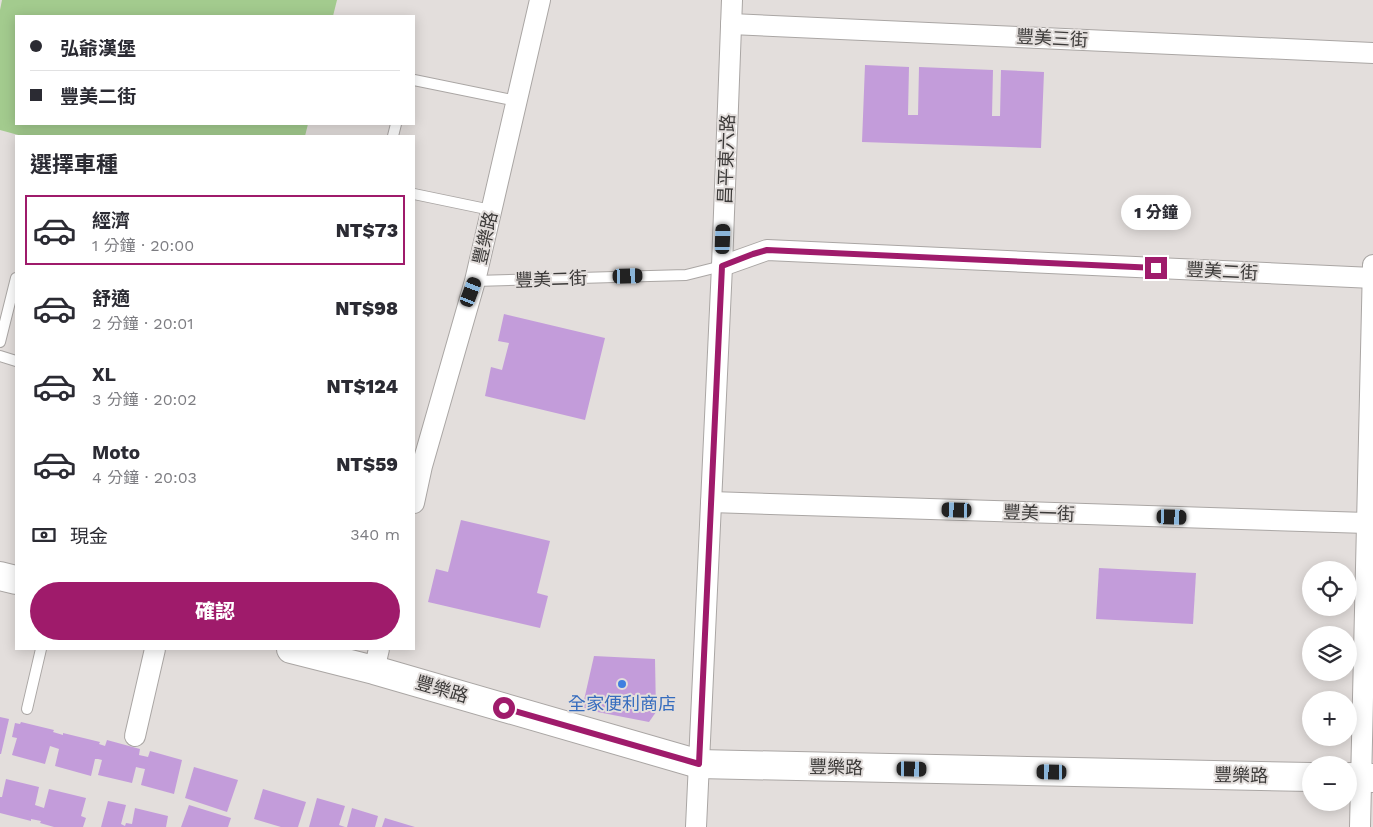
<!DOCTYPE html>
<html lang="zh-TW">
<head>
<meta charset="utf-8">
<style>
  :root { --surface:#fff; --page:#f2f2f3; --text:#2b2b33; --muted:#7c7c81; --line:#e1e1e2; --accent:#9f1b6b }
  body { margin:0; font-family:"Work Sans","Noto Sans TC",sans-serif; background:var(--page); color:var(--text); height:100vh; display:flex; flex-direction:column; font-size:19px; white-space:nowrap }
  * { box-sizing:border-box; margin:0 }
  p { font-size:16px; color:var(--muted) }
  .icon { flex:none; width:28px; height:28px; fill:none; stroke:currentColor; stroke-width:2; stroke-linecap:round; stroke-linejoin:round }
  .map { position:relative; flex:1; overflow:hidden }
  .details { position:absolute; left:15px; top:135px; width:400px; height:515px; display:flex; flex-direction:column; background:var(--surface); border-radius:0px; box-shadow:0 2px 12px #0003 }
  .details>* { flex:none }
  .hud { position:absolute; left:15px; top:15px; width:400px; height:110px; border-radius:0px; box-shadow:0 2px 12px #0003; display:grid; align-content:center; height:110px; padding:0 15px; background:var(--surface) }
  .buttons { position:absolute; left:1302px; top:561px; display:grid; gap:10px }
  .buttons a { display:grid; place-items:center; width:55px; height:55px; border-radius:50%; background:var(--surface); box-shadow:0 2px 12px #0003; font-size:25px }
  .end { position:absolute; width:22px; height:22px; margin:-11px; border:6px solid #9f1b6b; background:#fff; box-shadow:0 0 0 2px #fff }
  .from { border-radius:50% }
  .bubble { position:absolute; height:35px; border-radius:18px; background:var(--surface); box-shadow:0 2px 12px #0003; font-size:16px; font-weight:800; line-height:35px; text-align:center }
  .car { position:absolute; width:15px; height:30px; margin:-15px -8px; border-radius:6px; box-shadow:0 0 4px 1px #0007; background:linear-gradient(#222 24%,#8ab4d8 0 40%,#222 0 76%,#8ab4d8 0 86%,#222 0) }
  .hud b { display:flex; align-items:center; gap:18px; height:48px; font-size:19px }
  .hud b+b { border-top:1px solid var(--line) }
  .hud i { width:12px; height:12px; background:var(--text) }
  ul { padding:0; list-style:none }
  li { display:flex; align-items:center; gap:15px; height:70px; margin:0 10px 8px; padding:0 5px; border:2px solid transparent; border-radius:0px }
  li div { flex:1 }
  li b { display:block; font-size:19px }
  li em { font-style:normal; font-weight:800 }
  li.on { border-color:var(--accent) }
  li>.icon { width:45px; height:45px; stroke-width:1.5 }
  h2 { padding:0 15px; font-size:22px; line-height:60px }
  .pay { display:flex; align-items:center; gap:12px; height:55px; padding:0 15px; font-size:19px }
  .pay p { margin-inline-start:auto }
  .primary-button { display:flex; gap:10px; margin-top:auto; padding:10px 15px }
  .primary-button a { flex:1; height:58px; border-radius:30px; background:var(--accent); color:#fff; font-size:20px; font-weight:800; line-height:58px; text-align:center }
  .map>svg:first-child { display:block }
  .green { fill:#a3cb8e }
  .building { fill:#c39cda }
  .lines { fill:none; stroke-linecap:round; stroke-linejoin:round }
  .lane-casing { stroke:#aaa6a4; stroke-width:12 }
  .street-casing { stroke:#aaa6a4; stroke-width:22 }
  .secondary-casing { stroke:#aaa6a4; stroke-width:30 }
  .lane { stroke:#fff; stroke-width:10 }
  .street { stroke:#fff; stroke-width:20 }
  .secondary { stroke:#fff; stroke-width:28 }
  .route { stroke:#9f1b6b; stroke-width:6 }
  .shop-dot { fill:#3f7fe0; stroke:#e3dedc; stroke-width:2 }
  .labels { text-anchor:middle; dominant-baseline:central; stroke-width:4; stroke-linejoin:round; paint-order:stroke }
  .street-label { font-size:18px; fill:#3c3a39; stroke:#e3dedc }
  .shop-label { font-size:18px; fill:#366cbe; stroke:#e3dedc }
</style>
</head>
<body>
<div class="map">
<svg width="1373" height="827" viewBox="0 0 1373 827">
  <rect width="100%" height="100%" fill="#e3dedc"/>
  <!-- green -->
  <polygon class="green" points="2,0 337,0 333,16 16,16 16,124 308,124 305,136 22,136 0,130 0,10"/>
  <!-- building -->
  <g class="building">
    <polygon points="865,65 909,67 908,115 918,115 919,67 993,70 992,116 1000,116 1001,70 1044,72 1041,148 862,142"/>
    <polygon points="504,314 605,338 585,420 485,396 491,367 502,370 509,343 498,341"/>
    <polygon points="461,520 550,541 537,593 548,596 540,628 428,602 436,569 448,572"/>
    <polygon points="1099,568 1196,573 1193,624 1096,619"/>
    <polygon points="594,656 655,659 656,712 649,722 582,709"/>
    <polygon points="0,717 9,719 1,754 0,754"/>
    <polygon points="21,722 54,730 53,732 63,735 63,733 100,742 99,744 105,746 107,740 140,749 139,755 148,757 150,751 182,760 174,794 141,785 145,769 140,768 136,767 132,783 98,775 102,760 98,759 95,759 91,776 55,766 59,749 50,746 45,764 12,755 17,738 12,737 15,723 20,724"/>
    <polygon points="194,767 238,780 227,812 185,798"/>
    <polygon points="6,779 39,787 35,805 44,808 49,789 86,798 81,816 86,818 83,827 54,827 40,823 41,821 31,819 31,821 0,813 0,797 2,797"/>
    <polygon points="263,789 306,802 298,827 281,827 254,819"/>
    <polygon points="317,798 345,806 339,825 345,827 309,827"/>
    <polygon points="108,801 126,805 121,824 125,826 126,823 132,824 135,808 168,816 166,827 101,827"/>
    <polygon points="189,805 231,818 228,827 181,827"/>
    <polygon points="352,808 378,816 375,827 347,827"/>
    <polygon points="385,818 415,827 382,827"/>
  </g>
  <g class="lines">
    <!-- lane casing -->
    <g class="lane-casing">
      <g id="lane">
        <polyline points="414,80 517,101"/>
        <polyline points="393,136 396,124"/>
        <polyline points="414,194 491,210"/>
        <polyline points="475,281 686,275 722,266"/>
        <polyline points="0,342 16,278"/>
        <polyline points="0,356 16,361"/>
        <polyline points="27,709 41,649"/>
      </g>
    </g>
    <!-- street casing -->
    <g class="street-casing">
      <g id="street">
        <polyline points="731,24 1373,53"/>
        <polyline points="722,266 767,250 1373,278"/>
        <polyline points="711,502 1367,523"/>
        <polyline points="414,503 422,466 475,281 540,0"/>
        <polyline points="374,670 379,649"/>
        <polyline points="135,736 155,649"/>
        <polyline points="696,827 722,266 732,0"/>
        <polyline points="1360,827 1373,265"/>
      </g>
    </g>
    <!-- secondary casing -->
    <g class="secondary-casing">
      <g id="secondary">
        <polyline points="0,576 16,580"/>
        <polyline points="291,649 374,670 699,764 1311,777"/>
        <polyline points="1349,777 1373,778"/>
      </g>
    </g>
    <!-- lane -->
    <use href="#lane" class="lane"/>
    <!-- street -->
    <use href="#street" class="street"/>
    <!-- secondary -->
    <use href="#secondary" class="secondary"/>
  </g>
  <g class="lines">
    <!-- route -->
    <polyline class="route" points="504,708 699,764 722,266 753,254 767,250 1156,268"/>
  </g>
  <!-- markers -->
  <circle class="shop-dot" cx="622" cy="684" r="5"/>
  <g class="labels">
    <!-- street labels -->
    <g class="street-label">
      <text transform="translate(1052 38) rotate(3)">豐美三街</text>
      <text transform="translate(726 159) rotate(-88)">昌平東六路</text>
      <text transform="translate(485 238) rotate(-77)">豐樂路</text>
      <text transform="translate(1222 271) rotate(3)">豐美二街</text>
      <text transform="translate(551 279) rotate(-2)">豐美二街</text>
      <text transform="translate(1039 513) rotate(2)">豐美一街</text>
      <text transform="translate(442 689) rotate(16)">豐樂路</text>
      <text transform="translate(836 767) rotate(1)">豐樂路</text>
      <text transform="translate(1241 775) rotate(1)">豐樂路</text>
    </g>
    <!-- shop labels -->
    <g class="shop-label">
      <text x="622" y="703">全家便利商店</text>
    </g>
  </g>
</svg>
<div class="buttons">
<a><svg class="icon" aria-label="locate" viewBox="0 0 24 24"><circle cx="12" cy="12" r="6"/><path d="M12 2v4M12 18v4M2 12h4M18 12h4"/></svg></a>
<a><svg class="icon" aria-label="layers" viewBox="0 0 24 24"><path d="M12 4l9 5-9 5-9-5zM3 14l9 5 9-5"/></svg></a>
<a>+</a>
<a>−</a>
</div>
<i class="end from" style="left:504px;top:708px"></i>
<i class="end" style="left:1156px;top:268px"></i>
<div class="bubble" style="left:1121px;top:195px;width:70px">1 分鐘</div>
<i class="car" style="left:723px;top:239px;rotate:2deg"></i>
<i class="car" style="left:628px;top:276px;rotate:88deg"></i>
<i class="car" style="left:471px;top:292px;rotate:21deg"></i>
<i class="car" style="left:957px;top:510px;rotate:272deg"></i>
<i class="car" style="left:1172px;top:517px;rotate:92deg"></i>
<i class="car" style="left:912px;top:769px;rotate:91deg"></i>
<i class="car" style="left:1052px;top:772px;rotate:271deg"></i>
<div class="hud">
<b><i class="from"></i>弘爺漢堡</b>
<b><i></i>豐美二街</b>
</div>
<section class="details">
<h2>選擇車種</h2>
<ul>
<li class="on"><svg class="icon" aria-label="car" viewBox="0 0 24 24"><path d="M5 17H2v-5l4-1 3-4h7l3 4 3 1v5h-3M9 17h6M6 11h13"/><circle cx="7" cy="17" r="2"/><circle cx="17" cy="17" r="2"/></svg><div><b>經濟</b><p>1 分鐘 · 20:00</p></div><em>NT$73</em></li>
<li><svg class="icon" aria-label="car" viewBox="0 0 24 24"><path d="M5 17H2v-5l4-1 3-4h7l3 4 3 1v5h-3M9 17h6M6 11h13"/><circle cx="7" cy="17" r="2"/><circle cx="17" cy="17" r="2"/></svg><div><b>舒適</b><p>2 分鐘 · 20:01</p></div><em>NT$98</em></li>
<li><svg class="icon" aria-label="car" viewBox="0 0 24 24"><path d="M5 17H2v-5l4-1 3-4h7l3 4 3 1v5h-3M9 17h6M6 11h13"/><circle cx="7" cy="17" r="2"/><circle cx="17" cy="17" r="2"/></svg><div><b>XL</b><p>3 分鐘 · 20:02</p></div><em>NT$124</em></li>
<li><svg class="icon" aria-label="car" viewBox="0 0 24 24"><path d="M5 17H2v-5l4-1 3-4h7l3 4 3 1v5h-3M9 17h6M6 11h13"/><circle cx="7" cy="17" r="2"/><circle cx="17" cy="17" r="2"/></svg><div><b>Moto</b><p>4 分鐘 · 20:03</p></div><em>NT$59</em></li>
</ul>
<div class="pay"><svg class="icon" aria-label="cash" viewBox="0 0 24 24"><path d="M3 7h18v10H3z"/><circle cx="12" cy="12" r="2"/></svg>現金<p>340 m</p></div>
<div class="primary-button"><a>確認</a></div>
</section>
</div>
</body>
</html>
